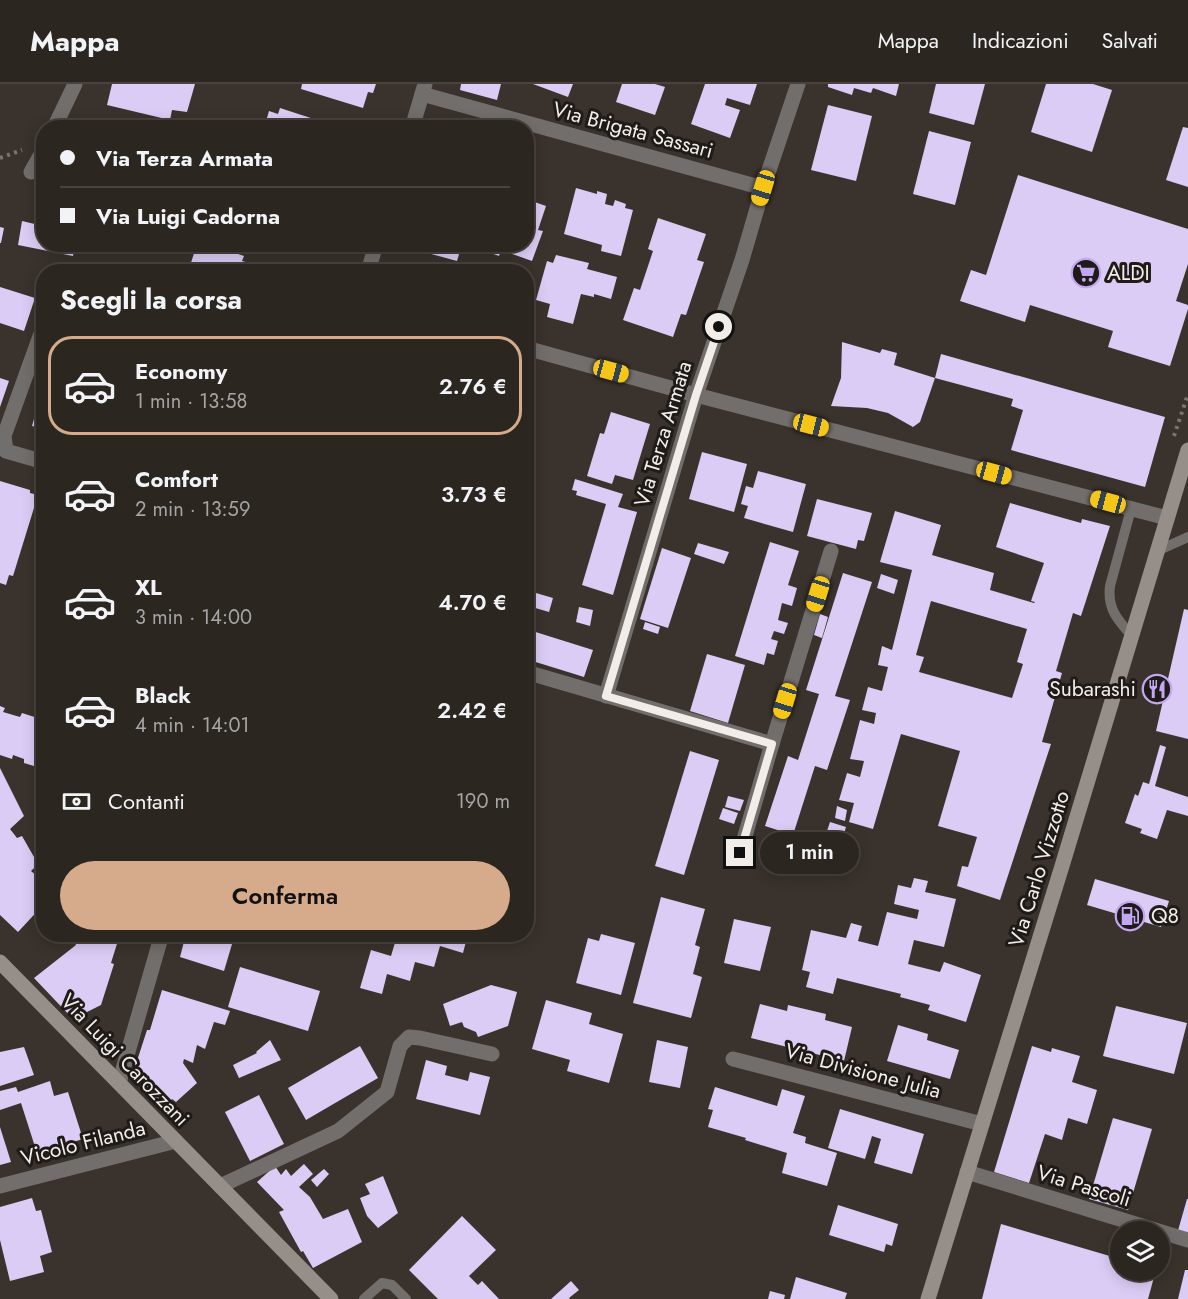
<!DOCTYPE html>
<html lang="it">
<head>
<meta charset="utf-8">
<style>
  :root { --surface:#2c2621; --page:#38322e; --text:#f1f3f6; --muted:#a6a5a5; --line:#48433f; --accent:#d6ab8b }
  body { margin:0; font-family:Jost,sans-serif; background:var(--page); color:var(--text); height:100vh; display:flex; flex-direction:column; font-size:22px; white-space:nowrap }
  * { box-sizing:border-box; margin:0 }
  p { font-size:20px; color:var(--muted) }
  .icon { flex:none; width:33px; height:33px; fill:none; stroke:currentColor; stroke-width:2; stroke-linecap:round; stroke-linejoin:round }
  .map { position:relative; flex:1; overflow:hidden }
  .details { position:absolute; left:36px; top:180px; width:498px; height:678px; display:flex; flex-direction:column; background:var(--surface); border-radius:24px; box-shadow:0 3px 15px #0003,0 0 0 2px var(--line) }
  .details>* { flex:none }
  .hud { position:absolute; left:36px; top:36px; width:498px; height:132px; border-radius:24px; box-shadow:0 3px 15px #0003,0 0 0 2px var(--line); display:grid; align-content:center; height:132px; padding:0 24px; background:var(--surface) }
  .buttons { position:absolute; left:1110px; top:1137px; display:grid; gap:12px }
  .buttons a { display:grid; place-items:center; width:60px; height:60px; border-radius:50%; background:var(--surface); box-shadow:0 3px 15px #0003,0 0 0 2px var(--line); font-size:30px }
  .end { position:absolute; width:27px; height:27px; margin:-14px; border:8px solid #f2ede8; background:#111; box-shadow:0 0 0 3px #111 }
  .from { border-radius:50% }
  .bubble { position:absolute; height:42px; border-radius:21px; background:var(--surface); box-shadow:0 3px 15px #0003,0 0 0 2px var(--line); font-size:20px; font-weight:600; line-height:42px; text-align:center }
  .car { position:absolute; width:18px; height:36px; margin:-18px -9px; border-radius:8px; box-shadow:0 0 4px 2px #0007; background:linear-gradient(#f5c518 24%,#345 0 40%,#f5c518 0 76%,#345 0 86%,#f5c518 0) }
  .hud b { display:flex; align-items:center; gap:21px; height:57px; font-size:22px }
  .hud b+b { border-top:2px solid var(--line) }
  .hud i { width:15px; height:15px; background:var(--text) }
  ul { padding:0; list-style:none }
  li { display:flex; align-items:center; gap:18px; height:99px; margin:0 12px 9px; padding:0 12px; border:3px solid transparent; border-radius:24px }
  li div { flex:1 }
  li b { display:block; font-size:22px }
  li em { font-style:normal; font-weight:600 }
  li.active { border-color:var(--accent) }
  li>.icon { width:54px; height:54px; stroke-width:1.5 }
  h2 { padding:0 24px; font-size:27px; line-height:72px }
  .pay { display:flex; align-items:center; gap:15px; height:66px; padding:0 24px; font-size:22px }
  .pay p { margin-inline-start:auto }
  .action { display:flex; gap:12px; margin-top:auto; padding:12px 24px }
  .action a { flex:1; height:69px; border-radius:36px; background:var(--accent); color:#111; font-size:24px; font-weight:600; line-height:69px; text-align:center }
  header { display:flex; align-items:center; gap:36px; box-sizing:border-box; height:84px; padding:0 30px; background:var(--surface); border-bottom:2px solid var(--line) }
  header strong { font-size:28px }
  nav { display:flex; gap:33px; margin-inline-start:auto; font-size:21px }
  .map>svg:first-child { display:block }
  .building { fill:#dbccf5; fill-rule:evenodd }
  .lines { fill:none; stroke-linecap:round; stroke-linejoin:round }
  .path { stroke:#7c756f; stroke-width:4; stroke-dasharray:3 4.5; stroke-linecap:butt }
  .lane { stroke:#726e6b; stroke-width:10 }
  .street { stroke:#726e6b; stroke-width:15 }
  .secondary { stroke:#958e89; stroke-width:15 }
  .route { stroke:#f2ede8; stroke-width:8 }
  .labels { text-anchor:middle; dominant-baseline:central; stroke-width:6; stroke-linejoin:round; paint-order:stroke }
  .street-label { font-size:21px; fill:#f2ede8; stroke:#1f1b18 }
  .poi-label { font-size:21px; fill:#f2ede8; stroke:#1f1b18; text-anchor:start }
</style>
</head>
<body>
<header>
<strong>Mappa</strong>
<nav><a>Mappa</a><a>Indicazioni</a><a>Salvati</a></nav>
</header>
<div class="map">
<svg width="1188" height="1215" viewBox="0 0 1188 1215">
  <rect width="100%" height="100%" fill="#3a322c"/>
  <!-- building -->
  <g class="building">
    <polygon points="112,0 195,0 187,28 172,26 170,36 107,21"/>
    <polygon points="302,0 376,0 373,9 368,8 363,24 301,5"/>
    <polygon points="461,0 501,0 497,16 460,6"/>
    <polygon points="533,0 573,0 568,13"/>
    <polygon points="622,0 655,0 665,3 655,31 616,18"/>
    <polygon points="705,0 757,0 750,21 727,14 725,21 740,26 730,54 691,40"/>
    <polygon points="828,0 899,0 896,12 873,4 871,9 854,4 852,11 828,3"/>
    <polygon points="936,0 985,0 974,41 929,29"/>
    <polygon points="1046,0 1093,0 1112,6 1092,68 1031,48"/>
    <polygon points="828,21 872,32 856,97 811,86"/>
    <polygon points="280,24 320,37 318,44 264,44 269,27 278,30"/>
    <polygon points="74,34 107,43 106,44 71,44"/>
    <polygon points="1183,43 1188,44 1188,103 1166,96"/>
    <polygon points="929,47 971,58 955,121 913,110"/>
    <polygon points="1018,91 1188,145 1188,180 1176,217 1188,221 1188,225 1170,282 1108,263 1113,247 1030,221 1025,238 960,217 971,186 986,191"/>
    <polygon points="576,104 597,110 597,107 607,110 605,120 613,122 615,116 626,120 625,124 633,126 621,172 601,167 602,161 564,150"/>
    <polygon points="526,115 546,122 538,146 543,147 532,177 501,166 499,172 474,163 475,160 526,160"/>
    <polygon points="42,122 44,122 44,160 75,160 73,172 18,161 22,137 39,141"/>
    <polygon points="658,134 706,150 697,176 704,178 686,231 681,230 673,253 623,236 634,204 640,206 653,167 648,165"/>
    <polygon points="0,143 4,144 1,159 0,159"/>
    <polygon points="197,160 208,160 244,172 242,177 263,183 261,188 188,188"/>
    <polygon points="414,160 462,160 457,177 413,165"/>
    <polygon points="556,171 589,179 587,185 617,193 611,215 594,210 594,213 581,210 573,240 547,233 550,220 536,216 547,177 553,179"/>
    <polygon points="0,203 35,214 24,247 0,239"/>
    <polygon points="842,258 880,269 882,265 897,269 894,281 935,294 920,338 913,343 888,329 867,324 831,322 841,294"/>
    <polygon points="941,270 1165,333 1145,403 1011,366 1023,326 1011,322 1013,315 935,294"/>
    <polygon points="0,294 9,297 0,323"/>
    <polygon points="41,310 44,311 44,345 32,342"/>
    <polygon points="611,328 650,340 633,396 615,391 612,400 587,392 600,349 604,350"/>
    <polygon points="702,368 747,380 734,428 689,415"/>
    <polygon points="758,387 806,400 793,448 744,434 748,422 741,420 746,402 753,404"/>
    <polygon points="526,390 532,392 527,407 526,407"/>
    <polygon points="575,395 623,410 618,423 637,428 613,511 582,501 606,420 576,411 577,407 572,406"/>
    <polygon points="0,397 30,406 30,409 38,411 13,492 9,491 6,501 0,499"/>
    <polygon points="817,415 872,429 864,457 858,456 856,465 807,452"/>
    <path d="M1010,419l71,20 1,-4 28,7 -29,90 -8,-3 -17,58 6,2 -20,69 9,2 -51,156 -43,-14 5,-20 6,1 9,-30 -39,-11 22,-75 -59,-17 -28,95 -24,-7 5,-19 -15,-3 8,-27 13,4 4,-16 -14,-2 10,-39 14,4 2,-11 -14,-3 6,-23 14,4 6,-24 -10,-2 4,-19 10,4 20,-80 -32,-8 15,-51 46,14 -9,30 62,18 -4,17 44,13 1,-1 -4,-1 13,-38 -48,-16zM931,517l96,28 -10,33 6,2 -11,34 -93,-26 5,-15 -8,-2z"/>
    <polygon points="770,458 799,467 788,501 797,504 792,522 782,519 778,536 788,539 784,550 774,547 771,555 778,557 774,571 767,569 764,581 735,572"/>
    <polygon points="698,459 729,468 724,480 694,470"/>
    <polygon points="662,464 691,474 668,544 640,535"/>
    <polygon points="526,487 531,489 527,502 526,502"/>
    <polygon points="843,489 872,498 835,612 850,616 827,686 815,682 793,751 765,742 788,672 798,676 819,610 806,606"/>
    <polygon points="881,490 898,496 894,510 877,504"/>
    <polygon points="536,509 553,514 549,528 532,523"/>
    <polygon points="579,523 593,526 590,542 576,538"/>
    <polygon points="1184,525 1188,526 1188,655 1156,647"/>
    <polygon points="820,530 828,533 822,554 814,551"/>
    <polygon points="645,538 660,543 658,550 643,545"/>
    <polygon points="526,545 593,566 584,593 526,575"/>
    <polygon points="707,570 745,581 728,639 690,627"/>
    <polygon points="0,622 5,624 3,628 20,633 22,629 44,636 44,685 24,679 24,675 13,671 12,675 0,671"/>
    <polygon points="1160,661 1166,663 1155,702 1188,713 1188,732 1167,726 1157,755 1140,749 1142,745 1125,739 1135,710 1138,712 1143,698 1149,700"/>
    <polygon points="690,667 719,676 684,791 655,782"/>
    <polygon points="0,684 24,732 10,745 17,754 22,752 38,780 31,787 44,798 44,820 18,848 0,831"/>
    <polygon points="728,712 744,716 740,727 725,723"/>
    <polygon points="837,722 847,726 845,737 835,734"/>
    <polygon points="723,724 738,729 734,740 719,735"/>
    <polygon points="830,738 846,743 842,756 826,750"/>
    <polygon points="822,751 824,762 806,768 801,758"/>
    <polygon points="914,794 928,797 925,808 956,815 944,863 914,856 908,880 940,888 944,878 981,891 966,938 928,926 930,921 900,913 901,910 837,894 833,910 806,903 810,888 802,886 811,846 846,854 851,839 862,842 858,857 878,862 887,828 917,835 919,826 894,820 898,801 911,804"/>
    <polygon points="1095,795 1169,817 1161,843 1087,821"/>
    <polygon points="661,813 705,825 695,861 700,863 693,890 702,893 691,934 633,919"/>
    <polygon points="734,835 771,843 760,887 724,879"/>
    <polygon points="71,850 120,850 111,879 114,880 101,921 73,935 34,894 76,861"/>
    <polygon points="186,850 235,850 224,887 180,873"/>
    <polygon points="419,850 468,850 463,869 440,862 434,883 415,878 410,897 387,890 382,910 360,904 371,866 391,872 397,852 417,858"/>
    <polygon points="475,850 489,850 488,855"/>
    <polygon points="601,850 635,859 621,911 576,899 588,854 599,857"/>
    <polygon points="240,883 320,907 308,947 228,923"/>
    <polygon points="491,901 517,908 508,942 478,953 476,948 464,943 462,938 450,942 443,920"/>
    <polygon points="162,906 230,927 225,941 214,938 205,965 197,961 193,979 184,975 183,979 197,999 176,1018 172,1015 163,1026 140,1001 135,983 147,946 150,946"/>
    <polygon points="546,916 592,929 589,940 623,950 609,999 567,987 570,976 532,965"/>
    <polygon points="760,920 787,927 788,921 826,930 825,936 852,943 844,977 751,954"/>
    <polygon points="1116,922 1187,939 1174,990 1103,972"/>
    <polygon points="898,941 928,950 927,956 959,966 950,995 887,977"/>
    <polygon points="270,956 281,976 239,994 233,981 257,969 256,968"/>
    <polygon points="657,956 688,963 680,1004 649,998"/>
    <polygon points="360,962 378,994 306,1036 288,1004"/>
    <polygon points="1032,962 1051,968 1052,964 1080,972 1072,998 1097,1006 1087,1040 1068,1034 1062,1056 1045,1050 1029,1099 994,1088"/>
    <polygon points="24,963 34,991 0,1002 0,968"/>
    <polygon points="426,976 447,982 445,991 468,997 470,988 490,993 480,1031 416,1015"/>
    <polygon points="50,997 54,1012 68,1008 83,1055 37,1069 21,1019 0,1026 0,1007 16,1003 18,1008"/>
    <polygon points="715,1003 777,1022 782,1005 805,1012 793,1049 806,1053 805,1059 837,1069 827,1102 782,1089 787,1069 745,1056 746,1054 708,1043 713,1026 708,1025"/>
    <polygon points="259,1011 284,1060 250,1077 225,1028"/>
    <polygon points="840,1025 924,1050 912,1090 874,1079 881,1055 872,1052 865,1075 828,1064"/>
    <polygon points="1113,1034 1152,1045 1128,1126 1089,1115"/>
    <polygon points="0,1043 11,1078 0,1081"/>
    <polygon points="304,1080 313,1090 299,1103 310,1113 323,1135 348,1125 362,1158 313,1184 303,1167 301,1168 279,1128 284,1126 257,1098 275,1082 281,1091 286,1085 291,1092"/>
    <polygon points="324,1085 329,1090 317,1103 311,1096"/>
    <polygon points="383,1092 398,1129 378,1144 367,1132 360,1114 370,1110 365,1100"/>
    <polygon points="32,1114 36,1127 41,1126 52,1168 40,1172 44,1188 10,1197 0,1156 0,1123"/>
    <polygon points="1187,1115 1188,1115 1188,1154 1177,1150"/>
    <polygon points="838,1121 898,1140 892,1162 886,1160 884,1168 829,1151"/>
    <polygon points="462,1132 496,1166 469,1192 478,1201 482,1197 499,1215 438,1215 409,1186"/>
    <polygon points="1001,1140 1120,1175 1120,1186 1156,1186 1148,1215 982,1215"/>
    <polygon points="1185,1186 1188,1186 1188,1215 1178,1215"/>
    <polygon points="796,1193 847,1209 845,1215 790,1215"/>
    <polygon points="571,1197 579,1206 569,1214 570,1215 551,1215"/>
    <polygon points="770,1207 785,1211 784,1215 768,1215"/>
  </g>
  <g class="lines">
    <!-- path -->
    <g class="path">
      <polyline points="0,74 22,66"/>
      <polyline points="1174,352 1188,310"/>
    </g>
    <!-- lane -->
    <g class="lane">
      <path d="M1131,425l-21,77c-3,23 8,34 22,50"/>
      <polyline points="1157,467 1188,453"/>
      <polyline points="364,1215 382,1199 392,1201 406,1215"/>
    </g>
    <!-- street -->
    <g class="street">
      <polyline points="422,10 763,104"/>
      <polyline points="54,44 75,0"/>
      <polyline points="412,44 425,0"/>
      <polyline points="31,88 44,65"/>
      <polyline points="368,188 376,160"/>
      <polyline points="44,241 4,352 6,367 44,378"/>
      <polyline points="526,264 696,311 1167,434"/>
      <polyline points="526,588 772,660 831,467"/>
      <polyline points="606,612 696,311 742,176 763,104 798,0"/>
      <polyline points="740,769 772,660"/>
      <polyline points="733,975 982,1040"/>
      <polyline points="119,999 162,850"/>
      <polyline points="967,1088 1188,1156"/>
      <polyline points="0,1102 176,1057"/>
      <polyline points="220,1102 338,1047 387,1008 400,962 409,953 420,954 492,970"/>
    </g>
    <!-- secondary -->
    <g class="secondary">
      <polyline points="0,878 331,1215"/>
      <polyline points="928,1215 1062,782 1188,366"/>
    </g>
  </g>
  <g class="lines">
    <!-- route -->
    <polyline class="route" points="719,243 696,311 606,612 772,660 740,769"/>
  </g>
  <!-- icons -->
  <defs>
    <g id="supermarket-ring" transform="scale(1.5)"><circle r="9.5" fill="#1f1b18" stroke="#c3a7f2" stroke-width="1.5"/><path d="M-6-5.5h2.5l.6 2H6L4.5 2H-2.5L-4.4-4H-6ZM-1.5 3.2a1.3 1.3 0 1 0 .1 0ZM3 3.2a1.3 1.3 0 1 0 .1 0Z" fill="#c3a7f2"/></g>
    <g id="restaurant-ring" transform="scale(1.5)"><circle r="9.5" fill="#1f1b18" stroke="#c3a7f2" stroke-width="1.5"/><path d="M-5-6h1v4h1v-4h1v4h1v-4h1v5L-1.5 .5V6h-2V.5L-5-1ZM5-6V6H3V1.5H1.5Q1.5-4 5-6Z" fill="#c3a7f2"/></g>
    <g id="fuel-ring" transform="scale(1.5)"><circle r="9.5" fill="#1f1b18" stroke="#c3a7f2" stroke-width="1.5"/><path d="M-5.5-6h7V0h2V4h1.3V-2.5L3-4.5l.8-.8L6-3V5H2.5V1h-1V6h-7ZM-4.2-4.7v3.2H.2V-4.7Z" fill="#c3a7f2"/></g>
  </defs>
  <g fill-rule="evenodd">
    <use href="#supermarket-ring" x="1086" y="189"/>
    <use href="#restaurant-ring" x="1157" y="605"/>
    <use href="#fuel-ring" x="1130" y="832"/>
  </g>
  <g class="labels">
    <!-- street labels -->
    <g class="street-label">
      <text transform="translate(633 46) rotate(15)">Via Brigata Sassari</text>
      <text transform="translate(663 350) rotate(-73)">Via Terza Armata</text>
      <text transform="translate(1039 785) rotate(-73)">Via Carlo Vizzotto</text>
      <text transform="translate(125 976) rotate(46)">Via Luigi Carozzani</text>
      <text transform="translate(863 987) rotate(15)">Via Divisione Julia</text>
      <text transform="translate(83 1059) rotate(-14)">Vicolo Filanda</text>
      <text transform="translate(1084 1102) rotate(17)">Via Pascoli</text>
    </g>
    <!-- poi labels -->
    <g class="poi-label">
      <text x="1107" y="189">ALDI</text>
      <text x="1136" y="605" text-anchor="end">Subarashi</text>
      <text x="1151" y="832">Q8</text>
    </g>
  </g>
</svg>
<div class="buttons">
<a><svg class="icon" aria-label="layers" viewBox="0 0 24 24"><path d="M12 4l9 5-9 5-9-5zM3 14l9 5 9-5"/></svg></a>
</div>
<i class="end from" style="left:719px;top:243px"></i>
<i class="end" style="left:740px;top:769px"></i>
<div class="bubble" style="left:760px;top:748px;width:99px">1 min</div>
<i class="car" style="left:763px;top:104px;rotate:197deg"></i>
<i class="car" style="left:611px;top:287px;rotate:105deg"></i>
<i class="car" style="left:811px;top:341px;rotate:104deg"></i>
<i class="car" style="left:994px;top:389px;rotate:105deg"></i>
<i class="car" style="left:1108px;top:418px;rotate:285deg"></i>
<i class="car" style="left:818px;top:510px;rotate:197deg"></i>
<i class="car" style="left:785px;top:617px;rotate:197deg"></i>
<div class="hud">
<b><i class="from"></i>Via Terza Armata</b>
<b><i></i>Via Luigi Cadorna</b>
</div>
<section class="details">
<h2>Scegli la corsa</h2>
<ul>
<li class="active"><svg class="icon" aria-label="car" viewBox="0 0 24 24"><path d="M5 17H2v-5l4-1 3-4h7l3 4 3 1v5h-3M9 17h6M6 11h13"/><circle cx="7" cy="17" r="2"/><circle cx="17" cy="17" r="2"/></svg><div><b>Economy</b><p>1 min · 13:58</p></div><em>2.76 €</em></li>
<li><svg class="icon" aria-label="car" viewBox="0 0 24 24"><path d="M5 17H2v-5l4-1 3-4h7l3 4 3 1v5h-3M9 17h6M6 11h13"/><circle cx="7" cy="17" r="2"/><circle cx="17" cy="17" r="2"/></svg><div><b>Comfort</b><p>2 min · 13:59</p></div><em>3.73 €</em></li>
<li><svg class="icon" aria-label="car" viewBox="0 0 24 24"><path d="M5 17H2v-5l4-1 3-4h7l3 4 3 1v5h-3M9 17h6M6 11h13"/><circle cx="7" cy="17" r="2"/><circle cx="17" cy="17" r="2"/></svg><div><b>XL</b><p>3 min · 14:00</p></div><em>4.70 €</em></li>
<li><svg class="icon" aria-label="car" viewBox="0 0 24 24"><path d="M5 17H2v-5l4-1 3-4h7l3 4 3 1v5h-3M9 17h6M6 11h13"/><circle cx="7" cy="17" r="2"/><circle cx="17" cy="17" r="2"/></svg><div><b>Black</b><p>4 min · 14:01</p></div><em>2.42 €</em></li>
</ul>
<div class="pay"><svg class="icon" aria-label="cash" viewBox="0 0 24 24"><path d="M3 7h18v10H3z"/><circle cx="12" cy="12" r="2"/></svg>Contanti<p>190 m</p></div>
<div class="action"><a>Conferma</a></div>
</section>
</div>
</body>
</html>
